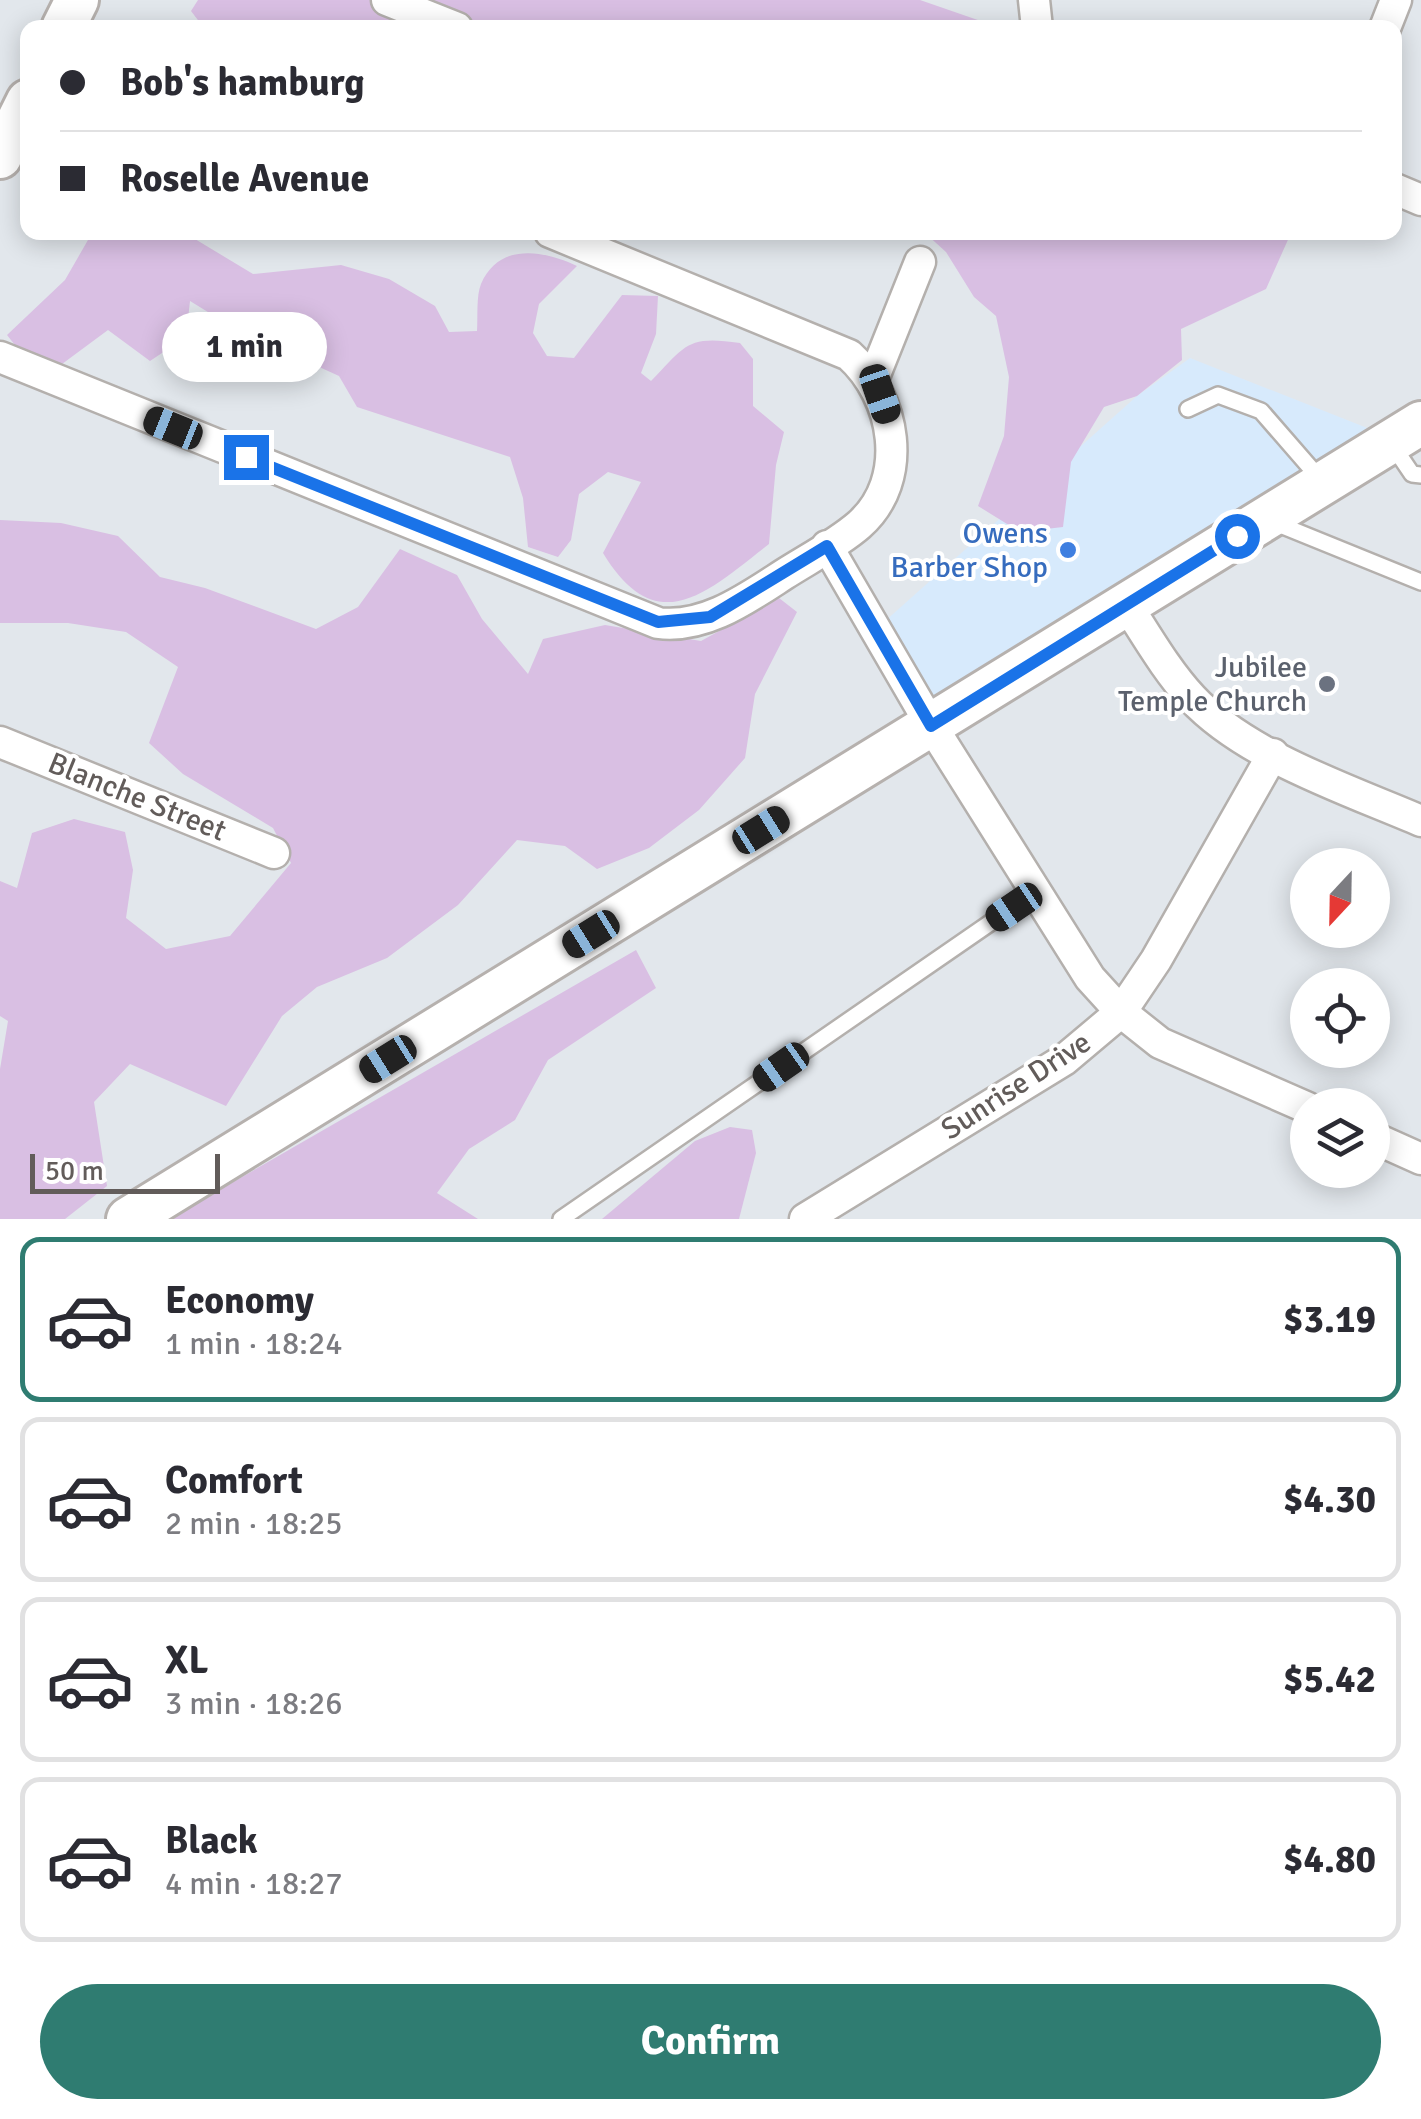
<!DOCTYPE html>
<html lang="en">
<head>
<meta charset="utf-8">
<style>
  :root { --surface:#fff; --page:#f7f7f7; --text:#2b2b33; --muted:#7c7c81; --line:#e1e1e2; --accent:#2f7c71 }
  body { margin:0; font-family:Signika,sans-serif; background:var(--page); color:var(--text); height:100vh; display:flex; flex-direction:column; font-size:38px; white-space:nowrap }
  * { box-sizing:border-box; margin:0 }
  p { font-size:32px; color:var(--muted) }
  .icon { flex:none; width:55px; height:55px; fill:none; stroke:currentColor; stroke-width:2; stroke-linecap:round; stroke-linejoin:round }
  .map { position:relative; height:1219px; overflow:hidden }
  .side { display:flex; flex-direction:column; background:var(--surface); flex:1 }
  .side>* { flex:none }
  .hud { position:absolute; left:20px; top:20px; width:1382px; height:220px; border-radius:20px; box-shadow:0 5px 25px #0003; display:grid; align-content:center; height:220px; padding:0 40px; background:var(--surface) }
  .needle { width:65px; rotate:202deg }
  .controls { position:absolute; left:1290px; top:848px; display:grid; gap:20px }
  .controls a { display:grid; place-items:center; width:100px; height:100px; border-radius:50%; background:var(--surface); box-shadow:0 5px 25px #0003; font-size:50px }
  .scale { position:absolute; left:30px; bottom:25px; width:190px; box-sizing:border-box; padding-left:10px; border:5px solid #625c5a; border-top:0; font-size:28px; line-height:35px; white-space:nowrap; color:#625c5a; -webkit-text-stroke:8px #fff; paint-order:stroke }
  .end { position:absolute; width:45px; height:45px; margin:-22px; border:12px solid #1a73e8; background:#fff; box-shadow:0 0 0 5px #fff }
  .from { border-radius:50% }
  .bubble { position:absolute; height:70px; border-radius:35px; background:var(--surface); box-shadow:0 5px 25px #0003; font-size:32px; font-weight:700; line-height:70px; text-align:center }
  .car { position:absolute; width:30px; height:60px; margin:-30px -15px; border-radius:12px; box-shadow:0 0 8px 2px #0007; background:linear-gradient(#222 24%,#8ab4d8 0 40%,#222 0 76%,#8ab4d8 0 86%,#222 0) }
  .hud b { display:flex; align-items:center; gap:35px; height:95px; font-size:38px }
  .hud b+b { border-top:2px solid var(--line) }
  .hud i { width:25px; height:25px; background:var(--text) }
  ul { padding:18px 0 0; list-style:none }
  li { display:flex; align-items:center; gap:30px; height:165px; margin:0 20px 15px; padding:0 20px; border:5px solid var(--line); border-radius:20px }
  li div { flex:1 }
  li b { display:block; font-size:38px }
  li em { font-style:normal; font-weight:700 }
  li.on { border-color:var(--accent) }
  li>.icon { width:90px; height:90px; stroke-width:1.5 }
  .action { display:flex; gap:20px; margin-top:auto; padding:20px 40px }
  .action a { flex:1; height:115px; border-radius:60px; background:var(--accent); color:#fff; font-size:40px; font-weight:700; line-height:115px; text-align:center }
  .map>svg:first-child { display:block }
  .commercial { fill:#d7eafc }
  .green { fill:#d9bfe3 }
  .lines { fill:none; stroke-linecap:round; stroke-linejoin:round }
  .lane-casing { stroke:#b4b0ad; stroke-width:20 }
  .street-casing { stroke:#b4b0ad; stroke-width:35 }
  .secondary-casing { stroke:#b6b1ae; stroke-width:48 }
  .lane { stroke:#fff; stroke-width:15 }
  .street { stroke:#fff; stroke-width:30 }
  .secondary { stroke:#fff; stroke-width:42 }
  .route { stroke:#1a73e8; stroke-width:12 }
  .shop-dot { fill:#3f7fe0; stroke:#fff; stroke-width:4 }
  .worship-dot { fill:#6b7280; stroke:#fff; stroke-width:4 }
  .labels { text-anchor:middle; dominant-baseline:central; stroke-width:8; stroke-linejoin:round; paint-order:stroke }
  .shop-label { font-size:30px; fill:#366cbe; stroke:#fff; text-anchor:end }
  .worship-label { font-size:30px; fill:#5b616d; stroke:#fff; text-anchor:end }
  .street-label { font-size:30px; fill:#625c5a; stroke:#fff }
</style>
</head>
<body>
<div class="map">
<svg width="1421" height="1219" viewBox="0 0 1421 1219">
  <rect width="100%" height="100%" fill="#e2e7ec"/>
  <!-- commercial -->
  <polygon class="commercial" points="1190,358 1395,439 931,725 874,631 1137,396"/>
  <!-- green -->
  <g class="green">
    <polygon points="198,0 920,0 998,27 204,28 191,11"/>
    <path d="M92,233h93l68,41 88,-9 48,14 46,27 14,26 28,-1c1,-13 -1,-35 4,-47 19,-43 64,-33 96,-18l-38,38 -6,29 14,23 27,2 48,-63 36,1 -2,38 -15,39 10,8c35,-36 36,-46 89,-38l13,16v47l31,26 -8,33 -7,79c-62,48 -112,98 -166,9l38,-71 -33,-10 -29,22 -8,46 -13,17 -30,-10 -5,-49 -13,-41 -153,-50 -18,-31 -105,-48 -44,-27 -4,36 -36,24 -42,-31 -50,37 -36,-13 -15,-19 58,-55z"/>
    <polygon points="1291,233 1266,289 1181,329 1182,360 1137,396 1104,407 1071,462 1063,527 1020,532 978,506 1004,436 1009,377 996,316 974,297 946,252 925,233"/>
    <polygon points="0,520 61,523 118,536 160,577 205,588 316,629 358,607 400,549 457,575 482,619 528,674 543,639 605,625 701,641 779,598 797,612 755,694 745,758 699,810 649,848 597,869 565,846 517,840 458,905 387,958 317,987 282,1016 226,1106 130,1064 94,1102 107,1186 65,1219 0,1219 0,1069 8,1021 0,1016 0,881 17,888 32,833 74,819 125,832 133,870 126,918 166,949 230,936 291,863 273,828 183,774 149,743 178,667 126,632 68,623 0,623"/>
    <polygon points="636,950 656,988 548,1060 515,1120 469,1149 437,1193 478,1219 169,1219"/>
    <polygon points="730,1127 752,1130 756,1153 739,1219 602,1219 695,1141"/>
  </g>
  <g class="lines">
    <!-- lane casing -->
    <g class="lane-casing">
      <g id="lane">
        <polyline points="1188,409 1218,395 1261,411 1321,480"/>
        <polyline points="1391,443 1412,474 1421,475"/>
        <polyline points="1273,522 1421,582"/>
        <polyline points="561,1219 1035,892"/>
      </g>
    </g>
    <!-- street casing -->
    <g class="street-casing">
      <g id="street">
        <polyline points="387,0 457,28"/>
        <polyline points="1034,0 1037,28"/>
        <polyline points="1385,28 1396,0"/>
        <polyline points="1395,189 1421,200"/>
        <path d="M0,357l658,266c46,6 88,-24 125,-48 25,-16 54,-31 76,-50 52,-46 36,-129 -10,-170l-299,-123"/>
        <polyline points="872,382 920,262"/>
        <polyline points="827,546 931,725 1090,978 1121,1012 1160,1043 1308,1108"/>
        <path d="M1126,604c21,32 40,66 66,94 54,58 157,92 229,123"/>
        <polyline points="0,742 274,853"/>
        <polyline points="1372,1137 1421,1159"/>
        <polyline points="805,1219 1064,1060 1121,1012 1156,960 1273,754"/>
      </g>
    </g>
    <!-- secondary casing -->
    <g class="secondary-casing">
      <g id="secondary">
        <polyline points="63,28 77,0"/>
        <polyline points="0,157 28,101"/>
        <polyline points="128,1219 1421,423"/>
      </g>
    </g>
    <!-- lane -->
    <use href="#lane" class="lane"/>
    <!-- street -->
    <use href="#street" class="street"/>
    <!-- secondary -->
    <use href="#secondary" class="secondary"/>
  </g>
  <g class="lines">
    <!-- route -->
    <polyline class="route" points="246,457 658,622 710,617 827,546 931,726 1237,536"/>
  </g>
  <!-- markers -->
  <circle class="shop-dot" cx="1068" cy="550" r="10"/>
  <circle class="worship-dot" cx="1327" cy="684" r="10"/>
  <g class="labels">
    <!-- shop labels -->
    <g class="shop-label">
      <text x="1048" y="533">Owens<tspan x="1048" dy="34">Barber Shop</tspan></text>
    </g>
    <!-- worship labels -->
    <g class="worship-label">
      <text x="1307" y="667">Jubilee<tspan x="1307" dy="34">Temple Church</tspan></text>
    </g>
    <!-- street labels -->
    <g class="street-label">
      <text transform="translate(137 797) rotate(22)">Blanche Street</text>
      <text transform="translate(1016 1086) rotate(-33)">Sunrise Drive</text>
    </g>
  </g>
</svg>
<div class="controls">
<a><svg class="needle" viewBox="-14 -14 28 28"><path d="M0-13l5 13h-10z" fill="#e53935"/><path d="M0 13l5-13h-10z" fill="#7c7c81"/></svg></a>
<a><svg class="icon" aria-label="locate" viewBox="0 0 24 24"><circle cx="12" cy="12" r="6"/><path d="M12 2v4M12 18v4M2 12h4M18 12h4"/></svg></a>
<a><svg class="icon" aria-label="layers" viewBox="0 0 24 24"><path d="M12 4l9 5-9 5-9-5zM3 14l9 5 9-5"/></svg></a>
</div>
<div class="scale">50 m</div>
<i class="end from" style="left:1237px;top:536px"></i>
<i class="end" style="left:246px;top:457px"></i>
<div class="bubble" style="left:162px;top:312px;width:165px">1 min</div>
<i class="car" style="left:880px;top:394px;rotate:161deg"></i>
<i class="car" style="left:173px;top:428px;rotate:292deg"></i>
<i class="car" style="left:761px;top:830px;rotate:58deg"></i>
<i class="car" style="left:1014px;top:907px;rotate:236deg"></i>
<i class="car" style="left:591px;top:934px;rotate:238deg"></i>
<i class="car" style="left:388px;top:1059px;rotate:238deg"></i>
<i class="car" style="left:781px;top:1067px;rotate:235deg"></i>
<div class="hud">
<b><i class="from"></i>Bob's hamburg</b>
<b><i></i>Roselle Avenue</b>
</div>
</div>
<section class="side">
<ul>
<li class="on"><svg class="icon" aria-label="car" viewBox="0 0 24 24"><path d="M5 17H2v-5l4-1 3-4h7l3 4 3 1v5h-3M9 17h6M6 11h13"/><circle cx="7" cy="17" r="2"/><circle cx="17" cy="17" r="2"/></svg><div><b>Economy</b><p>1 min · 18:24</p></div><em>$3.19</em></li>
<li><svg class="icon" aria-label="car" viewBox="0 0 24 24"><path d="M5 17H2v-5l4-1 3-4h7l3 4 3 1v5h-3M9 17h6M6 11h13"/><circle cx="7" cy="17" r="2"/><circle cx="17" cy="17" r="2"/></svg><div><b>Comfort</b><p>2 min · 18:25</p></div><em>$4.30</em></li>
<li><svg class="icon" aria-label="car" viewBox="0 0 24 24"><path d="M5 17H2v-5l4-1 3-4h7l3 4 3 1v5h-3M9 17h6M6 11h13"/><circle cx="7" cy="17" r="2"/><circle cx="17" cy="17" r="2"/></svg><div><b>XL</b><p>3 min · 18:26</p></div><em>$5.42</em></li>
<li><svg class="icon" aria-label="car" viewBox="0 0 24 24"><path d="M5 17H2v-5l4-1 3-4h7l3 4 3 1v5h-3M9 17h6M6 11h13"/><circle cx="7" cy="17" r="2"/><circle cx="17" cy="17" r="2"/></svg><div><b>Black</b><p>4 min · 18:27</p></div><em>$4.80</em></li>
</ul>
<div class="action"><a>Confirm</a></div>
</section>
</body>
</html>
